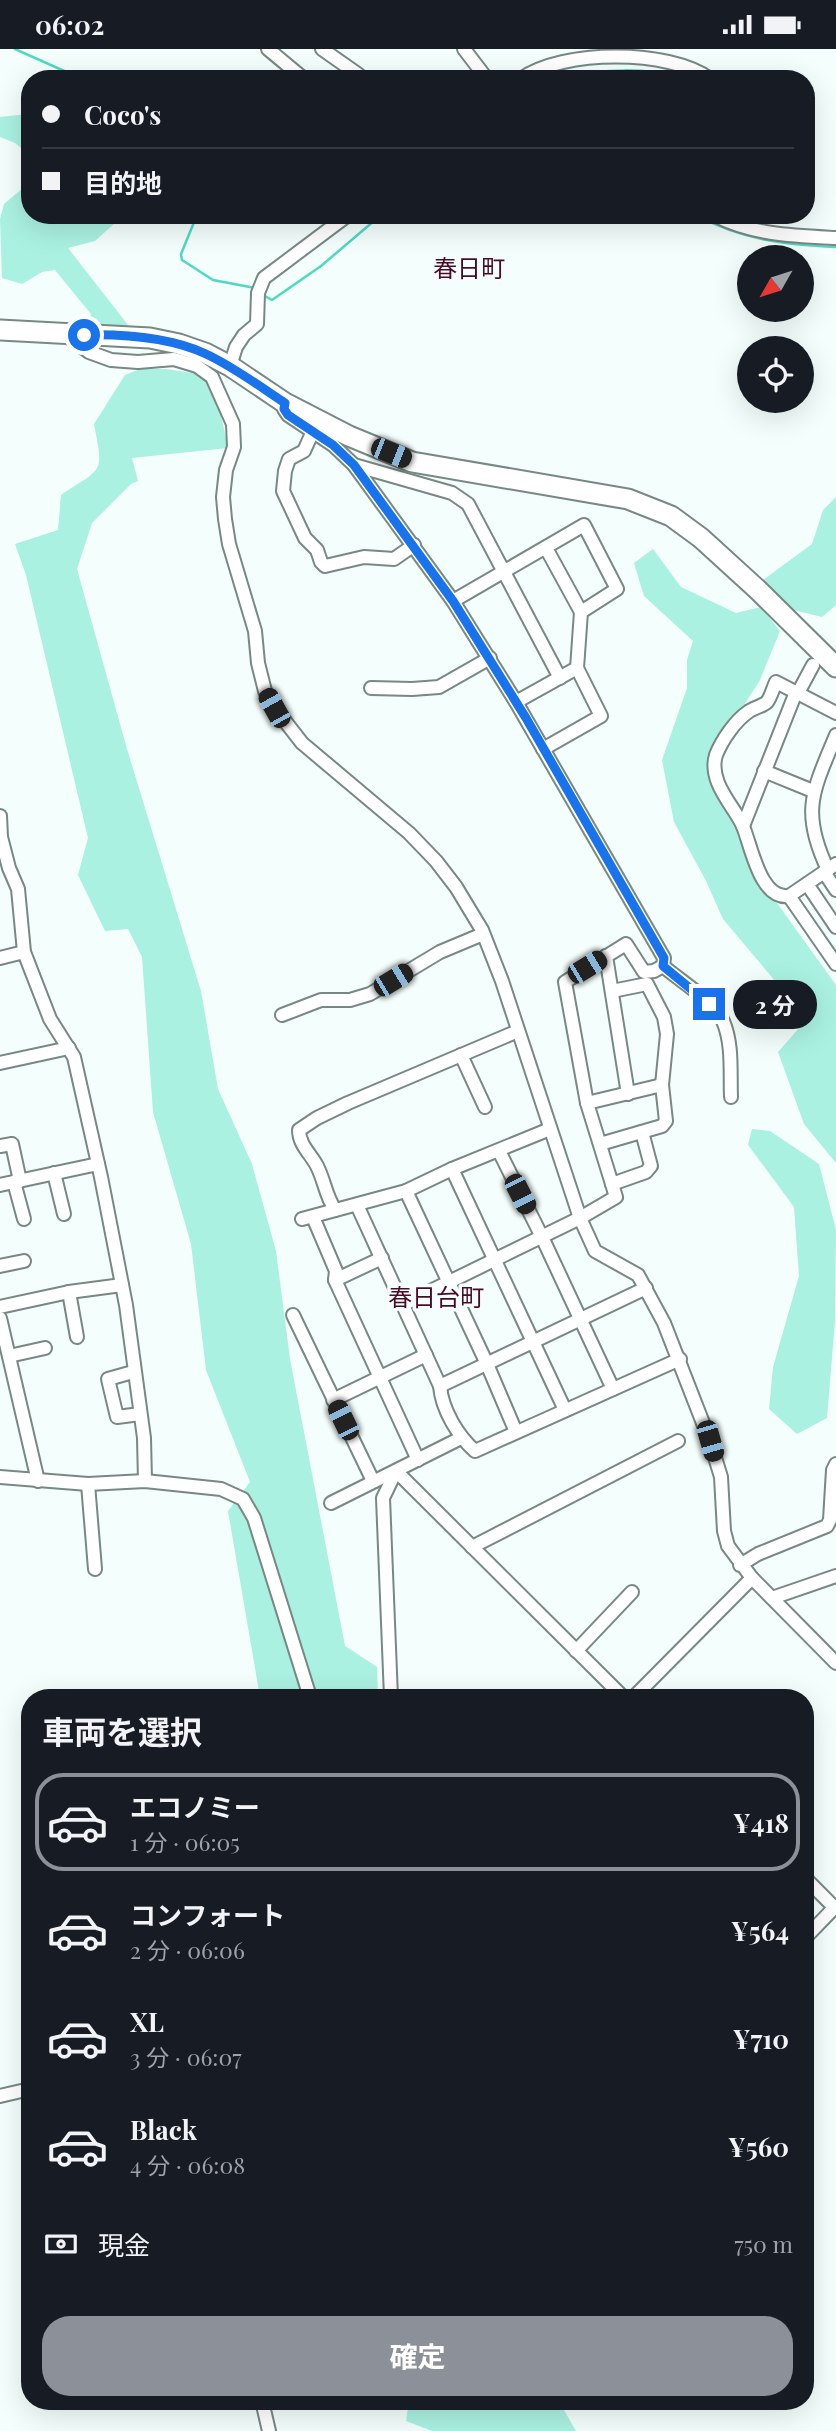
<!DOCTYPE html>
<html lang="ja">
<head>
<meta charset="utf-8">
<style>
  :root { --surface:#171b24; --page:#242831; --text:#f1f3f6; --muted:#9ea1a6; --line:#363941; --accent:#8c9099 }
  body { margin:0; font-family:"Playfair Display","Noto Sans JP",serif; background:var(--page); color:var(--text); height:100vh; display:flex; flex-direction:column; font-size:26px; white-space:nowrap }
  * { box-sizing:border-box; margin:0 }
  p { font-size:23px; color:var(--muted) }
  .icon { flex:none; width:38px; height:38px; fill:none; stroke:currentColor; stroke-width:2; stroke-linecap:round; stroke-linejoin:round }
  .map { position:relative; flex:1; overflow:hidden }
  .details { position:absolute; left:21px; top:1640px; width:793px; height:721px; display:flex; flex-direction:column; background:var(--surface); border-radius:28px; box-shadow:0 7px 28px #0002 }
  .details>* { flex:none }
  .hud { position:absolute; left:21px; top:21px; width:794px; height:154px; border-radius:28px; box-shadow:0 7px 28px #0002; display:grid; align-content:center; height:154px; padding:0 21px; background:var(--surface) }
  .needle { width:46px; rotate:231deg }
  .tools { position:absolute; left:737px; top:196px; display:grid; gap:14px }
  .tools a { display:grid; place-items:center; width:77px; height:77px; border-radius:50%; background:var(--surface); box-shadow:0 7px 28px #0002; font-size:35px }
  .end { position:absolute; width:32px; height:32px; margin:-16px; border:9px solid #1a73e8; background:#fff; box-shadow:0 0 0 4px #fff }
  .from { border-radius:50% }
  .bubble { position:absolute; height:49px; border-radius:24px; background:var(--surface); box-shadow:0 7px 28px #0002; font-size:23px; font-weight:700; line-height:49px; text-align:center }
  .car { position:absolute; width:21px; height:42px; margin:-21px -10px; border-radius:9px; box-shadow:0 0 5px 2px #0007; background:linear-gradient(#222 24%,#8ab4d8 0 40%,#222 0 76%,#8ab4d8 0 86%,#222 0) }
  .hud b { display:flex; align-items:center; gap:24px; height:66px; font-size:26px }
  .hud b+b { border-top:2px solid var(--line) }
  .hud i { width:18px; height:18px; background:var(--text) }
  ul { padding:0; list-style:none }
  li { display:flex; align-items:center; gap:21px; height:98px; margin:0 14px 10px; padding:0 7px; border:4px solid transparent; border-radius:28px }
  li div { flex:1 }
  li b { display:block; font-size:26px }
  li em { font-style:normal; font-weight:700 }
  li.selected { border-color:var(--accent) }
  li>.icon { width:63px; height:63px; stroke-width:1.5 }
  h2 { padding:0 21px; font-size:32px; line-height:84px }
  .pay { display:flex; align-items:center; gap:18px; height:77px; padding:0 21px; font-size:26px }
  .pay p { margin-inline-start:auto }
  .primary-button { display:flex; gap:14px; margin-top:auto; padding:14px 21px }
  .primary-button a { flex:1; height:80px; border-radius:28px; background:var(--accent); color:#fff; font-size:28px; font-weight:700; line-height:80px; text-align:center }
  .status { display:flex; justify-content:space-between; align-items:center; height:49px; padding:0 35px; background:var(--surface); direction:ltr }
  .status svg { height:19px; fill:currentColor }
  .map>svg:first-child { display:block }
  .green { fill:#aaf1e2 }
  .lines { fill:none; stroke-linecap:round; stroke-linejoin:round }
  .stream { stroke:#51d8c2; stroke-width:2.5 }
  .minor-casing { stroke:#788884; stroke-width:16 }
  .highway-casing { stroke:#788884; stroke-width:23 }
  .minor { stroke:#fff; stroke-width:12 }
  .highway { stroke:#fff; stroke-width:19 }
  .route { stroke:#1a73e8; stroke-width:9 }
  .labels { text-anchor:middle; dominant-baseline:central; stroke-width:7; stroke-linejoin:round; paint-order:stroke }
  .quarter-label { font-size:24px; fill:#4d0a27; stroke:#f4fefc }
</style>
</head>
<body>
<div class="status"><b>06:02</b><svg viewBox="0 0 49 12"><path d="M0 12V9h3v3zM5 12V6h3v6zM10 12V3h3v9zM15 12V0h3v12zM26 1h20v11H26zM47 4h2v5h-2z"/></svg></div>
<div class="map">
<svg width="836" height="2382" viewBox="0 0 836 2382">
  <rect width="100%" height="100%" fill="#f4fefc"/>
  <!-- green -->
  <g class="green">
    <polygon points="27,65 30,68 30,106 15,94 0,88 0,68"/>
    <polygon points="30,133 30,166 112,166 115,174 95,192 68,199 135,285 96,281 89,273 91,265 55,221 42,223 22,235 2,229 0,170 4,155"/>
    <path d="M140,320h26l39,6 14,31 9,42 -96,10 6,23 -7,3 -39,39 -15,46 50,180 74,242 17,98 34,75 24,87 14,108 55,287 32,21 1,30h-118l-32,-186 22,-29 -44,-112 -15,-126 -38,-132 -11,-155 -14,-28 -23,2 -27,-56 10,-37 -62,-263 -11,-31 43,-14 3,-35c42,-28 43,-20 33,-71l31,-49z"/>
    <polygon points="836,448 836,556 822,568 785,559 763,531 812,495 823,461"/>
    <polygon points="653,500 681,538 736,564 761,558 780,582 760,631 708,712 724,755 769,843 836,936 836,1114 804,1075 778,1003 807,970 723,870 706,832 674,773 662,711 687,639 687,611 693,592 644,547 634,514"/>
    <polygon points="752,1080 770,1082 819,1115 836,1181 835,1272 827,1369 797,1385 769,1360 773,1318 799,1227 794,1158 748,1096"/>
    <polygon points="409,2352 561,2352 560,2354 576,2382 432,2382 406,2372"/>
  </g>
  <g class="lines">
    <!-- stream -->
    <g class="stream">
      <polyline points="15,0 71,25 77,30"/>
      <path d="M568,30c33,-11 79,-12 114,0"/>
      <polyline points="197,166 181,205 182,211 213,231 255,239"/>
      <path d="M696,166c46,25 89,30 140,32"/>
      <polyline points="263,246 272,251 321,217 381,166"/>
    </g>
    <!-- minor casing -->
    <g class="minor-casing">
      <g id="minor">
        <polyline points="268,0 304,30"/>
        <polyline points="322,0 359,26 357,30"/>
        <polyline points="464,0 487,30"/>
        <path d="M521,30c42,-30 148,-30 189,0"/>
        <path d="M714,166c38,20 81,21 122,23"/>
        <polyline points="66,286 89,303 111,311 138,313 174,310 197,317 212,328 233,375 234,398 226,421 223,448 225,470 229,495 255,582 258,614 265,642 274,658 302,694 409,784 436,812 456,838 482,881 502,932 580,1169 595,1202 638,1226 664,1274 710,1392 721,1428 724,1482 728,1497 752,1529 836,1614"/>
        <polyline points="230,317 236,298 244,286 257,275 258,244 264,229 348,166"/>
        <polyline points="285,354 284,360 288,366 333,396 354,416 453,552 516,653 664,909 663,917 654,922 644,923 626,895 565,933 587,1054 616,1148 580,1169 404,1255"/>
        <polyline points="313,382 304,402 289,410 285,422 283,442 305,489 317,501 321,513 325,517 364,508 394,510 414,496"/>
        <polyline points="354,416 452,444 468,455 560,629"/>
        <polyline points="546,499 581,563"/>
        <polyline points="453,552 584,476 617,540 581,563 577,619 601,667 543,700"/>
        <polyline points="371,639 412,640 439,638 490,609"/>
        <polyline points="798,644 813,616"/>
        <polyline points="516,653 577,619"/>
        <path d="M836,664l-60,-31c-3,6 -5,15 -9,20 -4,4 -14,6 -19,10 -13,9 -26,28 -32,43 -8,26 16,49 26,69 9,19 17,76 47,72l47,-32"/>
        <polyline points="764,722 813,742"/>
        <polyline points="0,767 1,788 9,819 18,840 24,903 50,970 74,1008 101,1128 126,1256 144,1389 145,1432"/>
        <polyline points="743,777 796,643"/>
        <path d="M828,821c-28,-59 -15,-79 8,-135"/>
        <polyline points="824,823 836,841"/>
        <polyline points="807,835 836,878"/>
        <polyline points="789,847 836,915"/>
        <polyline points="606,907 628,1045"/>
        <polyline points="0,909 24,903"/>
        <path d="M663,917c16,14 52,36 60,55 10,23 7,51 8,76"/>
        <polyline points="282,966 321,951 350,951 370,945 440,903 483,885"/>
        <polyline points="461,1006 485,1058"/>
        <polyline points="0,1014 69,999"/>
        <polyline points="587,1054 662,1036"/>
        <polyline points="600,1095 662,1077 666,1072 662,1036 667,985 664,968 647,935 612,942"/>
        <polyline points="0,1097 12,1095 20,1132"/>
        <polyline points="499,1102 542,1188 613,1340"/>
        <polyline points="452,1120 565,1361"/>
        <polyline points="54,1124 64,1165"/>
        <polyline points="14,1133 24,1170"/>
        <polyline points="612,1135 646,1123 651,1117 642,1083"/>
        <polyline points="0,1136 98,1115"/>
        <polyline points="406,1142 487,1315 516,1383"/>
        <path d="M357,1156l83,181c2,24 18,50 35,65l205,-92"/>
        <path d="M335,1161c-10,-16 -10,-28 -18,-44 -6,-12 -18,-21 -18,-36l18,-12 31,-15 170,-72"/>
        <polyline points="313,1168 336,1222 335,1231 418,1411"/>
        <polyline points="302,1170 406,1142 452,1120 550,1080"/>
        <polyline points="0,1217 24,1212"/>
        <polyline points="335,1231 382,1209"/>
        <polyline points="69,1243 77,1288"/>
        <polyline points="0,1258 69,1243 122,1236"/>
        <polyline points="293,1266 373,1432"/>
        <polyline points="0,1269 38,1432"/>
        <polyline points="9,1307 45,1299"/>
        <polyline points="133,1323 108,1330 117,1368 140,1365"/>
        <polyline points="440,1337 646,1239"/>
        <polyline points="333,1351 426,1306"/>
        <polyline points="0,1428 88,1435 145,1432 221,1440 243,1450 254,1469 310,1648"/>
        <polyline points="88,1435 95,1520"/>
        <polyline points="331,1454 461,1389"/>
        <polyline points="472,1498 678,1392"/>
        <polyline points="740,1516 758,1505 827,1477 830,1471 833,1421 836,1415"/>
        <polyline points="772,1549 836,1527"/>
        <polyline points="576,1602 632,1543"/>
        <polyline points="391,1648 383,1449 396,1422 623,1648"/>
        <polyline points="634,1648 752,1529"/>
        <polyline points="805,1829 835,1859"/>
        <polyline points="805,1889 836,1857"/>
        <polyline points="0,2047 30,2040"/>
        <polyline points="262,2352 269,2382"/>
      </g>
    </g>
    <!-- highway casing -->
    <g class="highway-casing">
      <polyline id="highway" points="0,281 150,289 179,295 205,304 230,317 285,354 349,387 412,413 628,450 671,467 701,489 758,541 836,618"/>
    </g>
    <!-- minor -->
    <use href="#minor" class="minor"/>
    <!-- highway -->
    <use href="#highway" class="highway"/>
  </g>
  <g class="lines">
    <!-- route -->
    <path class="route" d="M84,286c41,-1 85,2 122,19 28,13 53,32 79,49l-1,6 4,6 45,30 21,20 99,136 73,117 138,240 -1,8 46,38"/>
  </g>
  <g class="labels">
    <!-- quarter labels -->
    <g class="quarter-label">
      <text x="469" y="218">春日町</text>
      <text x="436" y="1247">春日台町</text>
    </g>
  </g>
</svg>
<div class="tools">
<a><svg class="needle" viewBox="-14 -14 28 28"><path d="M0-13l5 13h-10z" fill="#e53935"/><path d="M0 13l5-13h-10z" fill="#9ea1a6"/></svg></a>
<a><svg class="icon" aria-label="locate" viewBox="0 0 24 24"><circle cx="12" cy="12" r="6"/><path d="M12 2v4M12 18v4M2 12h4M18 12h4"/></svg></a>
</div>
<i class="end from" style="left:84px;top:286px"></i>
<i class="end" style="left:709px;top:955px"></i>
<div class="bubble" style="left:733px;top:931px;width:84px">2 分</div>
<i class="car" style="left:391px;top:404px;rotate:112deg"></i>
<i class="car" style="left:274px;top:659px;rotate:331deg"></i>
<i class="car" style="left:587px;top:918px;rotate:59deg"></i>
<i class="car" style="left:393px;top:931px;rotate:59deg"></i>
<i class="car" style="left:520px;top:1145px;rotate:153deg"></i>
<i class="car" style="left:343px;top:1371px;rotate:334deg"></i>
<i class="car" style="left:710px;top:1392px;rotate:164deg"></i>
<div class="hud">
<b><i class="from"></i>Coco's</b>
<b><i></i>目的地</b>
</div>
<section class="details">
<h2>車両を選択</h2>
<ul>
<li class="selected"><svg class="icon" aria-label="car" viewBox="0 0 24 24"><path d="M5 17H2v-5l4-1 3-4h7l3 4 3 1v5h-3M9 17h6M6 11h13"/><circle cx="7" cy="17" r="2"/><circle cx="17" cy="17" r="2"/></svg><div><b>エコノミー</b><p>1 分 · 06:05</p></div><em>¥418</em></li>
<li><svg class="icon" aria-label="car" viewBox="0 0 24 24"><path d="M5 17H2v-5l4-1 3-4h7l3 4 3 1v5h-3M9 17h6M6 11h13"/><circle cx="7" cy="17" r="2"/><circle cx="17" cy="17" r="2"/></svg><div><b>コンフォート</b><p>2 分 · 06:06</p></div><em>¥564</em></li>
<li><svg class="icon" aria-label="car" viewBox="0 0 24 24"><path d="M5 17H2v-5l4-1 3-4h7l3 4 3 1v5h-3M9 17h6M6 11h13"/><circle cx="7" cy="17" r="2"/><circle cx="17" cy="17" r="2"/></svg><div><b>XL</b><p>3 分 · 06:07</p></div><em>¥710</em></li>
<li><svg class="icon" aria-label="car" viewBox="0 0 24 24"><path d="M5 17H2v-5l4-1 3-4h7l3 4 3 1v5h-3M9 17h6M6 11h13"/><circle cx="7" cy="17" r="2"/><circle cx="17" cy="17" r="2"/></svg><div><b>Black</b><p>4 分 · 06:08</p></div><em>¥560</em></li>
</ul>
<div class="pay"><svg class="icon" aria-label="cash" viewBox="0 0 24 24"><path d="M3 7h18v10H3z"/><circle cx="12" cy="12" r="2"/></svg>現金<p>750 m</p></div>
<div class="primary-button"><a>確定</a></div>
</section>
</div>
</body>
</html>
